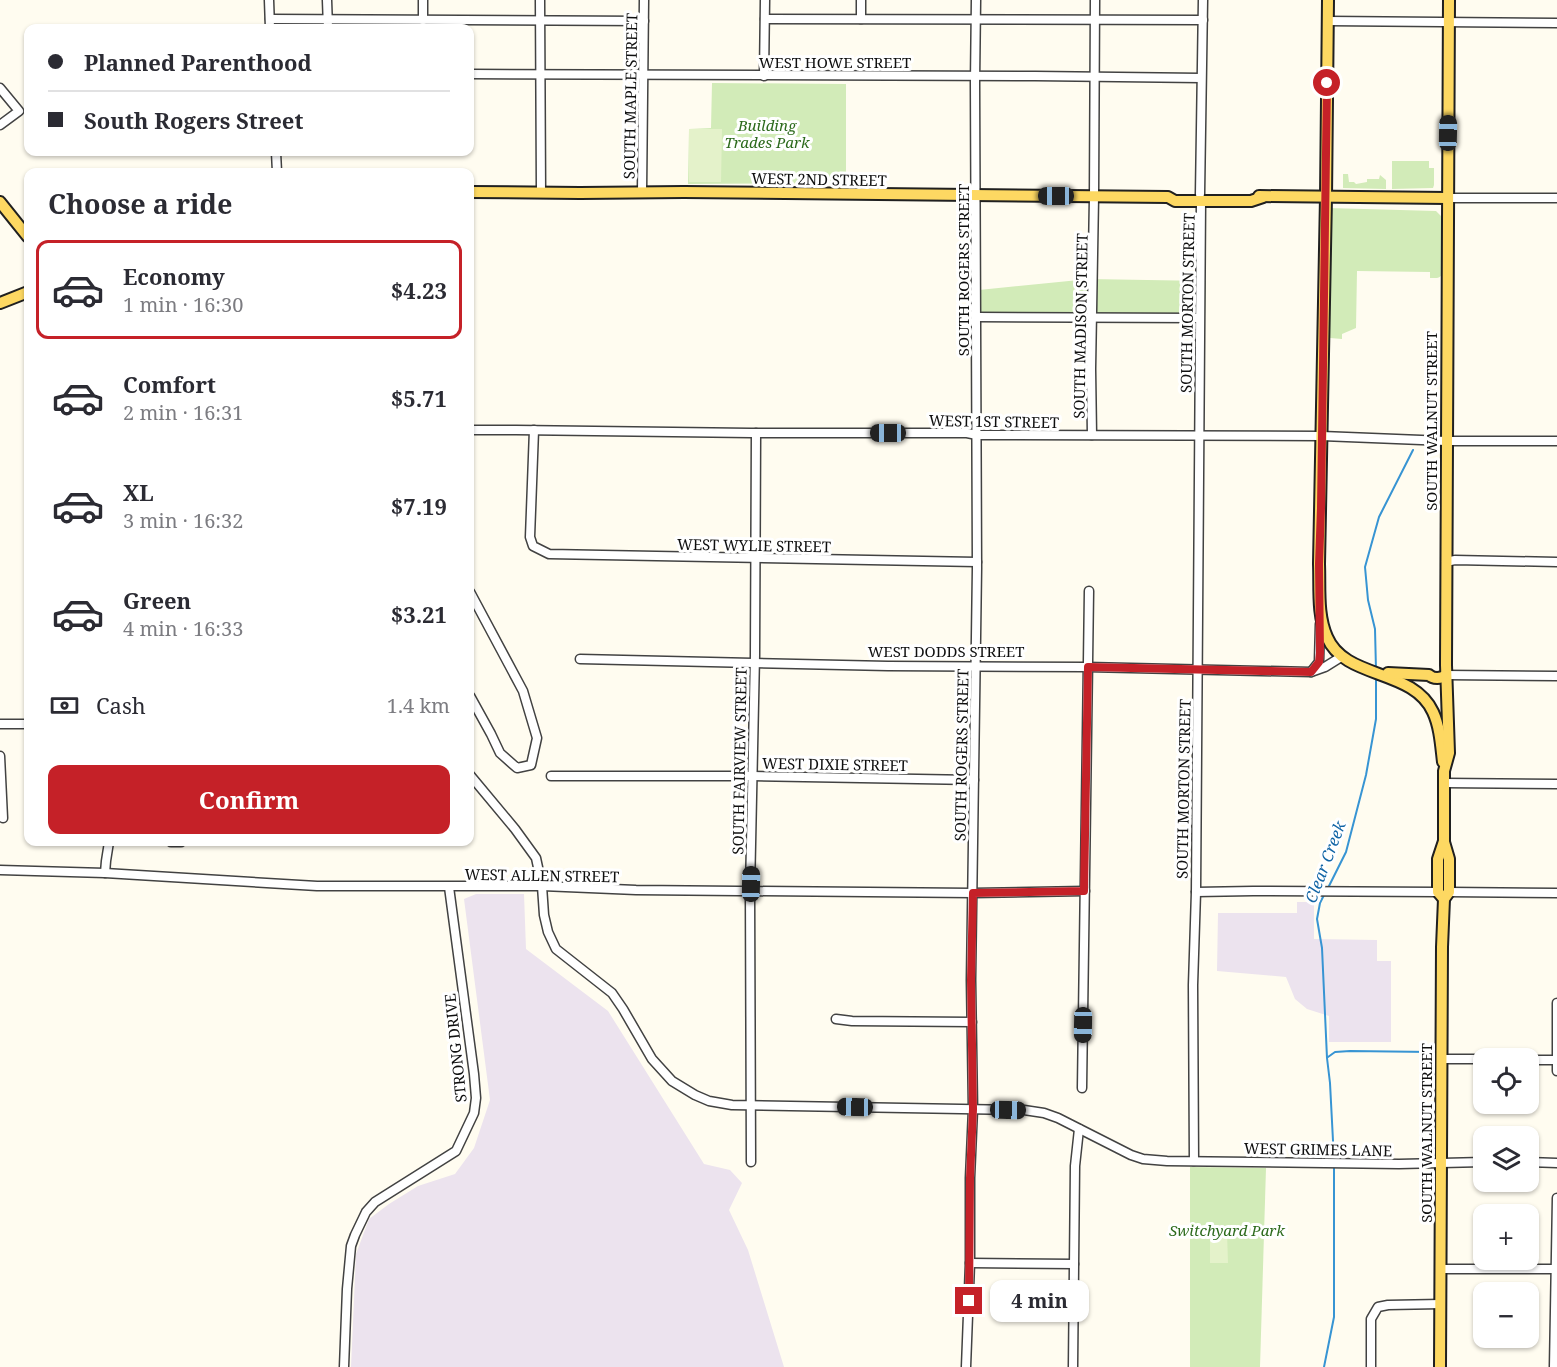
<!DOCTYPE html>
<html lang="en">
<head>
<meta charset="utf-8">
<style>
  :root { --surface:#fff; --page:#f7f7f7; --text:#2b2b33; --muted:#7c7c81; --line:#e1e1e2; --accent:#c52128 }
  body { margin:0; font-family:"Noto Serif",serif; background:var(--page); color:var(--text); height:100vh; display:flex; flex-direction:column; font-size:22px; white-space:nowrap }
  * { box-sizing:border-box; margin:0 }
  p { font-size:20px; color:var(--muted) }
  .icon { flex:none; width:33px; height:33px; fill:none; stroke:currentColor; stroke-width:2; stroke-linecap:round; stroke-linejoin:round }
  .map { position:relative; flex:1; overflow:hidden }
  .details { position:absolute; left:24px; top:168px; width:450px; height:678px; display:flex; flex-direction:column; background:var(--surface); border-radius:12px; box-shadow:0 2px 4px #0004 }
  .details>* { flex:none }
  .hud { position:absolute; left:24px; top:24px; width:450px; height:132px; border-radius:12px; box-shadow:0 2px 4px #0004; display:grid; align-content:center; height:132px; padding:0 24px; background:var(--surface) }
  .fabs { position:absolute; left:1473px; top:1048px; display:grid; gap:12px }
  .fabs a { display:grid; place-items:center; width:66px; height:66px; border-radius:12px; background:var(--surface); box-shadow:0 2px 4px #0004; font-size:30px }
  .end { position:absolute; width:27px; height:27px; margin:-14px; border:8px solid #c52128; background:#fff; box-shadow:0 0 0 3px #fff }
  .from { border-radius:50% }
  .bubble { position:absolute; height:42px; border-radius:12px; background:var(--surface); box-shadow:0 2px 4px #0004; font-size:20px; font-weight:700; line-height:42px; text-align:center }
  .car { position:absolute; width:18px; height:36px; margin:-18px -9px; border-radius:8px; box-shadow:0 0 4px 2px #0007; background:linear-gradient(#222 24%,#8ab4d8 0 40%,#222 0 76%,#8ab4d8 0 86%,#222 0) }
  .hud b { display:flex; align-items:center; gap:21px; height:57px; font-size:22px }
  .hud b+b { border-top:2px solid var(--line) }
  .hud i { width:15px; height:15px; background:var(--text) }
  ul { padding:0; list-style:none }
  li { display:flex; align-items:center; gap:18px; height:99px; margin:0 12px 9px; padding:0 12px; border:3px solid transparent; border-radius:12px }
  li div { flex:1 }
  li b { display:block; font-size:22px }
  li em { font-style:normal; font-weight:700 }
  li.current { border-color:var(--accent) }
  li>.icon { width:54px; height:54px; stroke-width:1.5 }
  h2 { padding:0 24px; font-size:27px; line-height:72px }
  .pay { display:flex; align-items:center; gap:15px; height:66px; padding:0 24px; font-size:22px }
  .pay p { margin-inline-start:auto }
  .action { display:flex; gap:12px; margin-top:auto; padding:12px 24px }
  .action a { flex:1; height:69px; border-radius:12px; background:var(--accent); color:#fff; font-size:24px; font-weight:700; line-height:69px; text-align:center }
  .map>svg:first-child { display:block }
  .industrial { fill:#ece3ee }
  .green { fill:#d2ebb8 }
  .pitch { fill:#e4f2ca }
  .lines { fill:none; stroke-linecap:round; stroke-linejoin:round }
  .stream { stroke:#3794d3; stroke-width:2 }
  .minor-casing { stroke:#424242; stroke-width:11 }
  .major-casing { stroke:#202020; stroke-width:14 }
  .minor { stroke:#fff; stroke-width:8 }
  .major { stroke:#fdd862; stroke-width:10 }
  .route { stroke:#c52128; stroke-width:8 }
  .labels { text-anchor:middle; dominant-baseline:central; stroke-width:6; stroke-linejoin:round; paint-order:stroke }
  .street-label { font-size:15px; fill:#0f0f0f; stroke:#fff }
  .park-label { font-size:15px; font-style:italic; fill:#2c6a1c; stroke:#fff }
  .water-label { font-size:16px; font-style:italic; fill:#1265a6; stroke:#fff }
</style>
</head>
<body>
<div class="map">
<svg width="1557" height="1367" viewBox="0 0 1557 1367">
  <rect width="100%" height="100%" fill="#fffcf0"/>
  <!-- industrial -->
  <g class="industrial">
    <polygon points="476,894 524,894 526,949 608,1011 704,1164 730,1170 742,1183 729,1210 748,1250 784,1367 351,1367 356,1254 369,1219 389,1204 418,1186 455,1174 474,1148 490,1100 464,899"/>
    <polygon points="1297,902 1314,902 1314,939 1377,940 1377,961 1391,961 1391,1042 1329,1042 1329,1016 1307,1009 1295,999 1286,977 1217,971 1218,913 1297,913"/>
  </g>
  <!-- green -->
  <g class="green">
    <polygon points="712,83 846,84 846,183 688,184 689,129 711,128"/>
    <polygon points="1392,161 1429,161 1429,168 1434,168 1434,185 1433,188 1392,189"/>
    <polygon points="1343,174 1348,174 1349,182 1354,182 1356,184 1367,182 1367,179 1379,179 1380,175 1386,180 1386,189 1343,188"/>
    <path d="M1328,208l108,3 7,7v55c-3,6 -7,5 -13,5v-6l-73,-1 -1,57 -14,6v5l-12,-1z"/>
    <polygon points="1089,279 1206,281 1205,318 979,317 979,290"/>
    <polygon points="1190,1167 1266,1168 1260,1367 1190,1367"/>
  </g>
  <!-- pitch -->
  <g class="pitch">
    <polygon points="689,129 722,129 721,182 689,182"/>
    <polygon points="1210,1233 1227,1233 1228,1263 1210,1263"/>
  </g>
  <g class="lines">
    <!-- stream -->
    <g class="stream">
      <polyline points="1376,670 1375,629 1368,600 1365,567 1379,517 1413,450"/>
      <polyline points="1327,890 1346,852 1366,775 1376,719 1376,675"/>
      <polyline points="1324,895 1320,903 1317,919 1322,948 1327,1058 1330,1083 1334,1160"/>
      <polyline points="1328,1057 1335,1052 1350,1051 1431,1052"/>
      <polyline points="1324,1367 1334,1317 1334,1165"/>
    </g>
    <!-- minor casing -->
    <g class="minor-casing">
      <g id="minor">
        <polyline points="269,0 270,28"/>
        <polyline points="327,0 328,28"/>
        <polyline points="423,0 423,20"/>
        <polyline points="540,0 541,192"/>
        <polyline points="861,0 861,19"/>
        <polyline points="270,19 644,21"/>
        <polyline points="765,19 1203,20"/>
        <polyline points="1328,21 1557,23"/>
        <polyline points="470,74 1035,76 1201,78"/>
        <polyline points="764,76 765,0"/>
        <polyline points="0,88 19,111 0,125"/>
        <polyline points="276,152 277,172"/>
        <polyline points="642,192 644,0"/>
        <polyline points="1200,194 1203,0"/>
        <polyline points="1447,198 1557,198"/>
        <polyline points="977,317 1199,318"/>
        <polyline points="470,430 516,430 751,433 967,433 977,435 1322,436 1446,441 1557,441"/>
        <polyline points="534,430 530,537 533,546 549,554 977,562"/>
        <polyline points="1092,435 1091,369 1094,197 1095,0"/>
        <polyline points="1446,562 1455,560 1557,562"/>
        <polyline points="470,592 523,691 537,738 531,765 517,768 500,753 491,734 470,696"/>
        <polyline points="580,659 888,666 1087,667 1311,672 1325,667 1341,657"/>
        <polyline points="1311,672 1319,662 1320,624"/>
        <polyline points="1446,675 1557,676"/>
        <polyline points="0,724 28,724"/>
        <polyline points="0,756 3,818"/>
        <polyline points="470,775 515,829 536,858 542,886 544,915 548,932 556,949 612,993 623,1009 652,1059 672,1081 695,1095 709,1101 732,1105 1024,1110 1044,1113 1058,1118 1131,1155 1143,1159 1167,1161 1399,1164 1484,1162"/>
        <polyline points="551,776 752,776 974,780"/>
        <polyline points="1445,783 1557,784"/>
        <polyline points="171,842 181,842"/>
        <polyline points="0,870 105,873 317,886 542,886 636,890 973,893 1085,891"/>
        <polyline points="105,873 106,861 109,842"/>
        <polyline points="1196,892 1253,891 1438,892"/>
        <polyline points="1449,892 1557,893"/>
        <polyline points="1557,1003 1557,1071"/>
        <polyline points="836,1019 852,1021 972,1022"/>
        <polyline points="1442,1059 1511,1059"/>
        <polyline points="1528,1060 1557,1060"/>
        <polyline points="1082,1088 1089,591"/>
        <polyline points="1194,1161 1193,985 1196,892 1201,201"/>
        <polyline points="751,1162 750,891 755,655 756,433"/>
        <polyline points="1528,1162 1557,1163"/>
        <polyline points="970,1263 1074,1264"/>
        <polyline points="1441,1269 1557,1269"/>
        <polyline points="344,1367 347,1289 351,1246 355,1235 366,1212 375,1202 456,1151 474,1113 476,1098 474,1074 449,887"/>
        <polyline points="966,1367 970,1263 970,1178 973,1109 971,980 977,568 975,82 976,0"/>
        <polyline points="1073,1367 1075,1166 1079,1129"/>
        <polyline points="1371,1367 1371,1319 1378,1307 1388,1305 1441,1304"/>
        <polyline points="1554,1367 1557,1198"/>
      </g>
    </g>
    <!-- major casing -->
    <g class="major-casing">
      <g id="major">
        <path d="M1328,0l-2,197 -7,367c1,24 -2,51 8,73 18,43 86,31 106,75 7,15 8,33 10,50"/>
        <polyline points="470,192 580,193 684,192 1168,197 1175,201 1251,201 1263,197"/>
        <polyline points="1259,196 1447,198"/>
        <polyline points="0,202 28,237"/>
        <polyline points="0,303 28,292"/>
        <path d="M1388,673l41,2c4,4 12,4 17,0"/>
        <polyline points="1444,899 1438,892 1438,859 1444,841 1444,771 1449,753 1446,665 1449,0"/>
        <polyline points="1440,1367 1442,947 1444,899 1449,892 1449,859 1444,842"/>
      </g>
    </g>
    <!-- minor -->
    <use href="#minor" class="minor"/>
    <!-- major -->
    <use href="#major" class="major"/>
  </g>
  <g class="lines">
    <!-- route -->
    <polyline class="route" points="969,1301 970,1178 973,1109 971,980 973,893 1084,891 1088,667 1311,672 1319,662 1320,653 1319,564 1321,508 1327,83"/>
  </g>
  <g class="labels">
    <!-- street labels -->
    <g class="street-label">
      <text x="835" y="62">WEST HOWE STREET</text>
      <text transform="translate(630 96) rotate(-89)">SOUTH MAPLE STREET</text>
      <text transform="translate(819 179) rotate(1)">WEST 2ND STREET</text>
      <text transform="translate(963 270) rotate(-90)">SOUTH ROGERS STREET</text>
      <text transform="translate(1187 303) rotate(-89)">SOUTH MORTON STREET</text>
      <text transform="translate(1080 326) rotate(-89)">SOUTH MADISON STREET</text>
      <text transform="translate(994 421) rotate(1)">WEST 1ST STREET</text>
      <text transform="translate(1431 421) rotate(-90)">SOUTH WALNUT STREET</text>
      <text transform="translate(754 545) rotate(1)">WEST WYLIE STREET</text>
      <text x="946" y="651">WEST DODDS STREET</text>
      <text transform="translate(961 755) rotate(-89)">SOUTH ROGERS STREET</text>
      <text transform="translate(739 761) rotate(-89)">SOUTH FAIRVIEW STREET</text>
      <text transform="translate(835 764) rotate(1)">WEST DIXIE STREET</text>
      <text transform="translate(1183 789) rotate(-89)">SOUTH MORTON STREET</text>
      <text transform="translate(542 875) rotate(1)">WEST ALLEN STREET</text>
      <text transform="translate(455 1048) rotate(-96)">STRONG DRIVE</text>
      <text transform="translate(1426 1133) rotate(-90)">SOUTH WALNUT STREET</text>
      <text transform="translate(1318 1149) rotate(1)">WEST GRIMES LANE</text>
    </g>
    <!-- park labels -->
    <g class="park-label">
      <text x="767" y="125">Building<tspan x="767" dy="17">Trades Park</tspan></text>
      <text x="1227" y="1230">Switchyard Park</text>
    </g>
    <!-- water labels -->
    <g class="water-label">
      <text transform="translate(1325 862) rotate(-69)">Clear Creek</text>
    </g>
  </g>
</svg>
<div class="fabs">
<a><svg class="icon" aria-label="locate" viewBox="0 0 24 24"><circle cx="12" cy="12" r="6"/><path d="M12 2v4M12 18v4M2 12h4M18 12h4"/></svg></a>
<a><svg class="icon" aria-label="layers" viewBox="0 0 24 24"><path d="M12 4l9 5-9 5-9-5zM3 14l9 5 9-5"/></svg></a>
<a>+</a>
<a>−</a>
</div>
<i class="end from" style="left:1327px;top:83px"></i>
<i class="end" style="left:969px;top:1301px"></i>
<div class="bubble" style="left:990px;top:1280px;width:99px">4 min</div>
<i class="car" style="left:1448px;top:133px;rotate:1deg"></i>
<i class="car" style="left:1056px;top:196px;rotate:270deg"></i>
<i class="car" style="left:888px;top:433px;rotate:270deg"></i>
<i class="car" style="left:751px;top:884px;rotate:1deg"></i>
<i class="car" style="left:1083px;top:1025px;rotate:181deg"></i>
<i class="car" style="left:855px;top:1107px;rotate:271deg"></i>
<i class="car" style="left:1008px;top:1110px;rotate:91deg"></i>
<div class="hud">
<b><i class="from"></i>Planned Parenthood</b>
<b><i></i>South Rogers Street</b>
</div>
<section class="details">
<h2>Choose a ride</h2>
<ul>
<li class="current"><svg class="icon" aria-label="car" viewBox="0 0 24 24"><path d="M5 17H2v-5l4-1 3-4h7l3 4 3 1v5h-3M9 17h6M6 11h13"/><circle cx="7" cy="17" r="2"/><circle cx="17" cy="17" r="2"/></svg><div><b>Economy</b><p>1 min · 16:30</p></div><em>$4.23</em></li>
<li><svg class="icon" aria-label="car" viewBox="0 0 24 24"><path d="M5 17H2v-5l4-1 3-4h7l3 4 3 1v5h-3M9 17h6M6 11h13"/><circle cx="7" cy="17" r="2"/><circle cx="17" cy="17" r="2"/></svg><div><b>Comfort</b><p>2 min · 16:31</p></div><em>$5.71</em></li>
<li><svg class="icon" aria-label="car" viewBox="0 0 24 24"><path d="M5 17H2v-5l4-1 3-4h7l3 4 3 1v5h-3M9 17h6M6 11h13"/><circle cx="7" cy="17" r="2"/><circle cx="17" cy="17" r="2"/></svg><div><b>XL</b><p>3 min · 16:32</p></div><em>$7.19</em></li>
<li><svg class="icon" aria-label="car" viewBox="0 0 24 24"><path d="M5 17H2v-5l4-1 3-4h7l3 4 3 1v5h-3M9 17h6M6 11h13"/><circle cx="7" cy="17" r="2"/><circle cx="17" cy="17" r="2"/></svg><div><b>Green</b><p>4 min · 16:33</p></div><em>$3.21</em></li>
</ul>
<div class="pay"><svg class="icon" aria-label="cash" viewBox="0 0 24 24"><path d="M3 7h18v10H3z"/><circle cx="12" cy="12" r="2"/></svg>Cash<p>1.4 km</p></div>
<div class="action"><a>Confirm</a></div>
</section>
</div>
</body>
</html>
